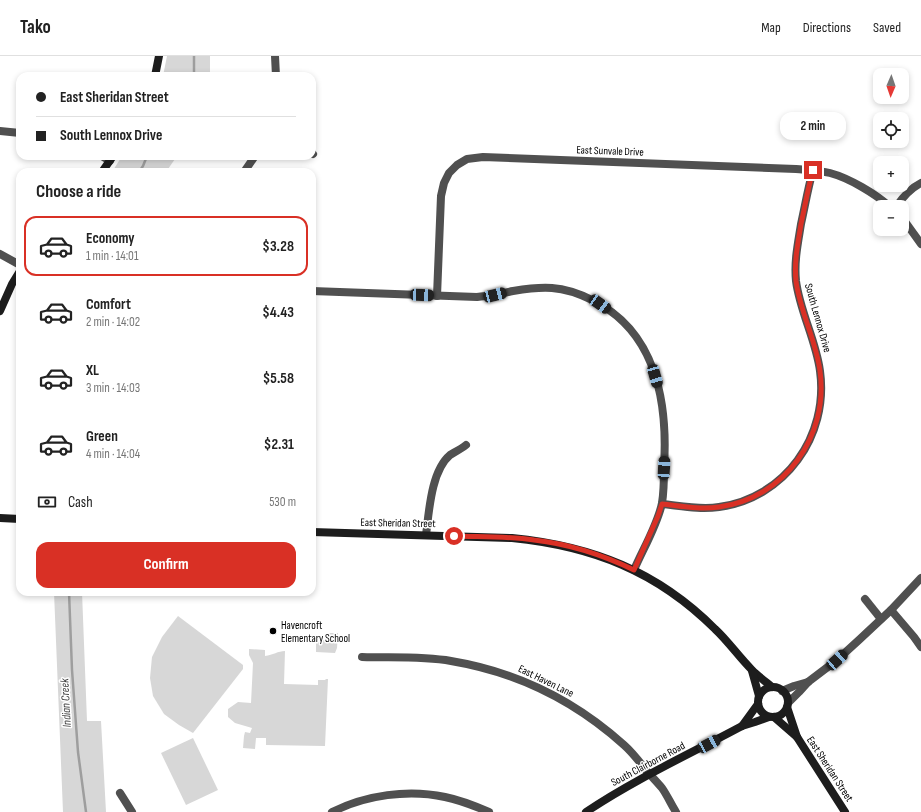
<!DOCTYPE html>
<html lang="en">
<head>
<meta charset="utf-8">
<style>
  :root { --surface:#fff; --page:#f2f2f2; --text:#222; --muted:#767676; --line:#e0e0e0; --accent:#d93025 }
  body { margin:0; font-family:"Sofia Sans Condensed",sans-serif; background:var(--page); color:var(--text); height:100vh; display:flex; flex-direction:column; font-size:15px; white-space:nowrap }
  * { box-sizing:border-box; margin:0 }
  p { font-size:13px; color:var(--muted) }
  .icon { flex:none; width:22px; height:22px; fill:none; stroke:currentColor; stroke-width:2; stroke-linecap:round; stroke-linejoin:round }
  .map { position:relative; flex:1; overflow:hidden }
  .details { position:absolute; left:16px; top:112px; width:300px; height:428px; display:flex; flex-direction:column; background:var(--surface); border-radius:12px; box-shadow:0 2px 6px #0003 }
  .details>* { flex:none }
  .guide { position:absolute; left:16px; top:16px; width:300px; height:88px; border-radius:12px; box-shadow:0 2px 6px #0003; display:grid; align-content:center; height:88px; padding:0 20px; background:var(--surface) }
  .needle { width:26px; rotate:182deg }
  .fabs { position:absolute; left:873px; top:12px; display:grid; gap:8px }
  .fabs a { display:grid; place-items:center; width:36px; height:36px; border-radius:8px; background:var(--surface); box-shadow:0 2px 6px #0003; font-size:20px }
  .end { position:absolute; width:18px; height:18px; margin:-9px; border:5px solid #d93025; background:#fff; box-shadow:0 0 0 2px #fff }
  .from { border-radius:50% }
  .bubble { position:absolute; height:28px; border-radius:12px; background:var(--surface); box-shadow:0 2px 6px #0003; font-size:13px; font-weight:700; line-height:28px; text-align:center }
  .car { position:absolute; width:12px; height:24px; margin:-12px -6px; border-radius:5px; box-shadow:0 0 3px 1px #0007; background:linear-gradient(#222 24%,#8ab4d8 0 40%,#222 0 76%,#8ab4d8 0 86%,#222 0) }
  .guide b { display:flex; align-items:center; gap:14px; height:38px; font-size:15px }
  .guide b+b { border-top:1px solid var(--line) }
  .guide i { width:10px; height:10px; background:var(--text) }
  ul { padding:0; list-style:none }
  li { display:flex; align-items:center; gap:12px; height:60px; margin:0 8px 6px; padding:0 12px; border:2px solid transparent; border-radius:12px }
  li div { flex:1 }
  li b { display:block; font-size:15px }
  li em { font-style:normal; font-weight:700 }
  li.active { border-color:var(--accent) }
  li>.icon { width:36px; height:36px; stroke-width:1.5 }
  h2 { padding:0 20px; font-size:18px; line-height:48px }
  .pay { display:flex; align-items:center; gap:10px; height:44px; padding:0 20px; font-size:15px }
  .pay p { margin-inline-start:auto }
  .action { display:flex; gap:8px; margin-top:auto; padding:8px 20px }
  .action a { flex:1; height:46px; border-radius:12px; background:var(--accent); color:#fff; font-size:16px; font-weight:700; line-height:46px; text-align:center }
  header { display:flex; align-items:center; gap:24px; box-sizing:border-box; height:56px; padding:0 20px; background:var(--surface); border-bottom:1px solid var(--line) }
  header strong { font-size:19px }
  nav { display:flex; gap:22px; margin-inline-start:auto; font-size:14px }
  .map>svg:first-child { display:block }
  .green { fill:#d7d7d7 }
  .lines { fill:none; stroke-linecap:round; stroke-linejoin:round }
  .stream { stroke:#9e9e9e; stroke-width:2.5 }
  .street { stroke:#505050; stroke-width:8 }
  .secondary { stroke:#1d1d1d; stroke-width:8 }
  .route { stroke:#d93025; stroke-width:5 }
  .poi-dot { fill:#000; stroke:#fff; stroke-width:1.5 }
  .labels { text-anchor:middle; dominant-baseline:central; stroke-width:3; stroke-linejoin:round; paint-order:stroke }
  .street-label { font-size:11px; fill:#000; stroke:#fff }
  .poi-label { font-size:11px; fill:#000; stroke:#fff; text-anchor:start }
  .water-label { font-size:12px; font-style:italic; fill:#3f3f3f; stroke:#fff }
</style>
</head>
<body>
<header>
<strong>Tako</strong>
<nav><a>Map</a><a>Directions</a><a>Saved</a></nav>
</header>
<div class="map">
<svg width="921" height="756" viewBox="0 0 921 756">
  <rect width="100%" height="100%" fill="#fff"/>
  <!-- green -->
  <g class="green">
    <polygon points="167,0 210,0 210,20 163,20"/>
    <polygon points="122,100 177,100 166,116 112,116"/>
    <polygon points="54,536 82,536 87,665 101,665 106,756 63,756"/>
    <polygon points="178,560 243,609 243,613 193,677 179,669 164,658 153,640 150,622 152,601 162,581"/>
    <polygon points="326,577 338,577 337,592 335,597 316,596 316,586 322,586 322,584 325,584"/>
    <path d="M249,593l16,1v6c8,-1 13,-5 20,-5l-1,33 34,1v-5h7l1,-1h2l-3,67 -59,-1v-7h-10l-1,11 -12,-1 1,-12 1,-4 5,1 2,-5 -17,-5 -7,-6v-8l10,-7 13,1 2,-40 -4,-8z"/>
    <polygon points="193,682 218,734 186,749 161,697"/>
  </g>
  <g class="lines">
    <!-- stream -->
    <g class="stream">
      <polyline points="194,0 194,20"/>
      <polyline points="139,116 143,110 147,100"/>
      <polyline points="69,536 72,614 78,696 86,756"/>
    </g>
    <!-- street -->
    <g class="street">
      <polyline points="275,0 276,20"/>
      <polyline points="0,75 20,77"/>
      <polyline points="312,97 313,98"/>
      <polyline points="102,100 110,105"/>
      <polyline points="244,116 255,100"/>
      <path d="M896,151c6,-9 15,-19 25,-24"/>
      <polyline points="902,163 906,167 921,188"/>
      <polyline points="0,198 20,209"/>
      <path d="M312,235l165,6c6,-1 12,-1 18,-2 6,-1 12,-3 18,-4 12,-2 26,-4 39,-3 14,1 28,6 40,12 64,31 76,102 72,167 0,12 0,24 -2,36 -4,21 -19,46 -28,67"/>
      <path d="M437,240l4,-100 3,-13 5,-10 8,-8 10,-6 16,-2 313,12c11,1 23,1 34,4 19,5 46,21 60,34"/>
      <path d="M662,448c19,2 38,6 57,3 66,-9 110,-71 101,-136 -4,-31 -20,-59 -24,-90 -2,-20 2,-38 5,-57 4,-18 7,-36 12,-54"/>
      <path d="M426,479c3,-23 5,-64 24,-80 5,-3 11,-6 16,-10"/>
      <polyline points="865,543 881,563"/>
      <polyline points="891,554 914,581 921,591"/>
      <path d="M362,601c29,1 60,-1 89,4 66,11 123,39 173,84 8,7 15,16 22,25 5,6 11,12 16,18 5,7 9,16 14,24"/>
      <polyline points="782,635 794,630 808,626"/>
      <polyline points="788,647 799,636 808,626 837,604 860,583 891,554 921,522"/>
      <polyline points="120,737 132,756"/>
      <path d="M332,756c34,-17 76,-23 113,-15 15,3 30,9 44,15"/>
    </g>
    <!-- secondary -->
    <g class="secondary">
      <polyline points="155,20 159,0"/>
      <polyline points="102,116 113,100"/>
      <polyline points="0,255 12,228 20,215"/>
      <polyline points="0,462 20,463"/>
      <path d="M312,476l200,6c80,8 145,33 203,91 13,12 24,28 37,41 6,6 14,12 20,17"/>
      <polyline points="752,615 759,640"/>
      <circle cx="773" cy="646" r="15"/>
      <polyline points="787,651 797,681 845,756"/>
      <polyline points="774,661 797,681"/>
      <polyline points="742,670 758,648"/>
      <path d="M586,756c49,-33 104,-58 156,-86l13,-4 14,-5"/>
    </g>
  </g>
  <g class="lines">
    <!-- route -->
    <path class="route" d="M454,480c27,1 53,0 80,4 35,4 69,15 100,30l24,-54 4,-12c19,2 38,6 57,3 66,-9 110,-71 101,-136 -4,-31 -20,-59 -24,-90 -2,-20 2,-38 5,-57 4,-18 7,-36 12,-54"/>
  </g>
  <!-- markers -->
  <circle class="poi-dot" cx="273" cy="575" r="4"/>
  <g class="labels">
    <!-- street labels -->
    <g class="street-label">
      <text transform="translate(610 95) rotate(2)">East Sunvale Drive</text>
      <text transform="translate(818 262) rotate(74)">South Lennox Drive</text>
      <text transform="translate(398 467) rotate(1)">East Sheridan Street</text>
      <text transform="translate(546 625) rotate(26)">East Haven Lane</text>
      <text transform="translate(648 708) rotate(-28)">South Clairborne Road</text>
      <text transform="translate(830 713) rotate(57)">East Sheridan Street</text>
    </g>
    <!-- poi labels -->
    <g class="poi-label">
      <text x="281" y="569">Havencroft<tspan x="281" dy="13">Elementary School</tspan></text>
    </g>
    <!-- water labels -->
    <g class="water-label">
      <text transform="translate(66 647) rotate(-93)">Indian Creek</text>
    </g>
  </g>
</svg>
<div class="fabs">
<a><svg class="needle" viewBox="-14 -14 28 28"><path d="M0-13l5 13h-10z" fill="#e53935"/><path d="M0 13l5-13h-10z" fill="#767676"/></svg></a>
<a><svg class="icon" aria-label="locate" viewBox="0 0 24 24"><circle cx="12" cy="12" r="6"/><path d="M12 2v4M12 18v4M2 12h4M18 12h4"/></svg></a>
<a>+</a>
<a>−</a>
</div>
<i class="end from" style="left:454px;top:480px"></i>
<i class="end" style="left:813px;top:114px"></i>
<div class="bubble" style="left:780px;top:56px;width:66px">2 min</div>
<i class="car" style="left:422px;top:239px;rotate:92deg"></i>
<i class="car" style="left:495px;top:239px;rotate:76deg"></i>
<i class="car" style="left:600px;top:248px;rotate:125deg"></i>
<i class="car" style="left:655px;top:320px;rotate:164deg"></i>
<i class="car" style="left:664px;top:412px;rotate:3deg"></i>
<i class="car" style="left:837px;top:604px;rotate:48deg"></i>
<i class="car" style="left:709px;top:688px;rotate:62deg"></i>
<div class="guide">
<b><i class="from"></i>East Sheridan Street</b>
<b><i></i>South Lennox Drive</b>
</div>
<section class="details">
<h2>Choose a ride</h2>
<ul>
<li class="active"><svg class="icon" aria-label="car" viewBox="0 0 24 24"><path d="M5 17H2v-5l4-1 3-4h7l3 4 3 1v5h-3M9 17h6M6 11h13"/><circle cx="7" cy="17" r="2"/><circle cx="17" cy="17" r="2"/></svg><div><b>Economy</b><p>1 min · 14:01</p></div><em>$3.28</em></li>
<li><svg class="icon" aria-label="car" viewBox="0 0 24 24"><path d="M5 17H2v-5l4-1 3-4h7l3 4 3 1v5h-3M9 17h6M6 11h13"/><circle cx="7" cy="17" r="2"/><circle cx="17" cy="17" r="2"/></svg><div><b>Comfort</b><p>2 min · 14:02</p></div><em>$4.43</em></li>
<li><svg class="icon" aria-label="car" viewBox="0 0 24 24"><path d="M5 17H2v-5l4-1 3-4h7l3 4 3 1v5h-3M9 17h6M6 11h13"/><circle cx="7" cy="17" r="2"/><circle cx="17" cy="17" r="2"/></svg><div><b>XL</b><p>3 min · 14:03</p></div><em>$5.58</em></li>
<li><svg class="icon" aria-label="car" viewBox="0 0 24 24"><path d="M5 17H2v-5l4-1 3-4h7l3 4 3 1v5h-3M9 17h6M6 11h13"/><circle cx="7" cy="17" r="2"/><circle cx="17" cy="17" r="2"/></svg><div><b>Green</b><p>4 min · 14:04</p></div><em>$2.31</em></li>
</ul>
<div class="pay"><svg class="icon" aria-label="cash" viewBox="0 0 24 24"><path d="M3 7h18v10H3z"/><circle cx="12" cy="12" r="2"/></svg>Cash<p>530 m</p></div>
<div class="action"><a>Confirm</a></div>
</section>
</div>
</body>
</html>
